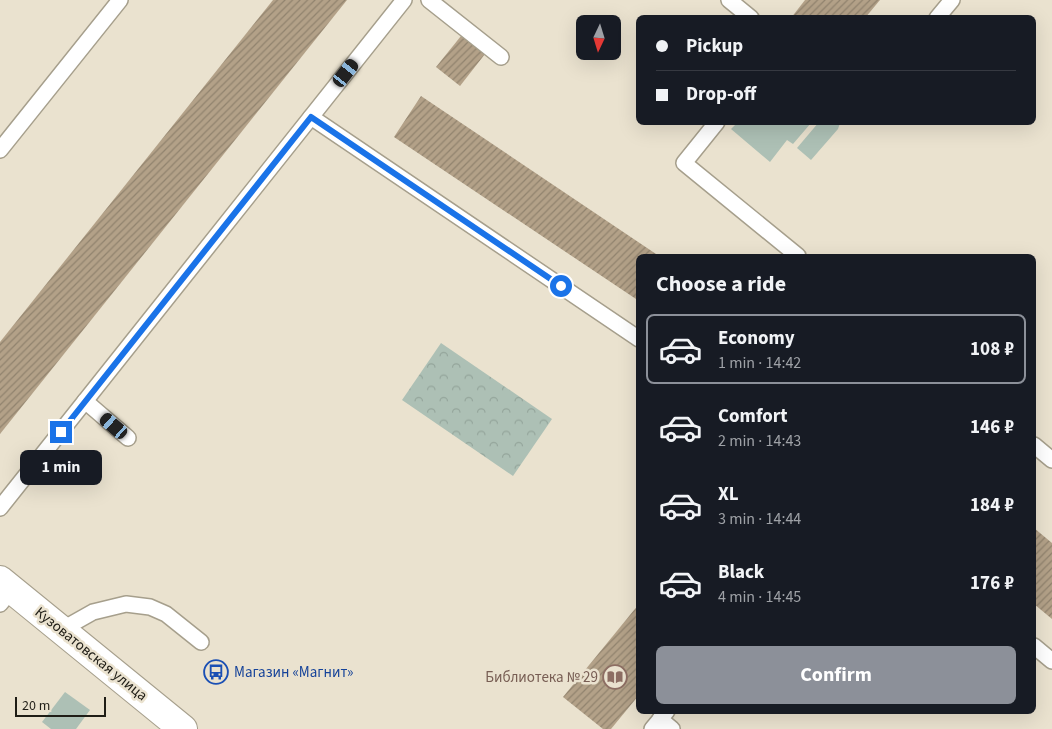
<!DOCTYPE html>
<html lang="en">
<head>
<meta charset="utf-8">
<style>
  :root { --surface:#171b24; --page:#242831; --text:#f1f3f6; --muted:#9ea1a6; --line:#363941; --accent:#8c9099 }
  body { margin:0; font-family:"Source Sans 3",sans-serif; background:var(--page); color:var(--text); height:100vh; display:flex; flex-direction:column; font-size:19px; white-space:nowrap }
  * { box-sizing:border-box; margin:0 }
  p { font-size:16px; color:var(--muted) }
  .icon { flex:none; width:28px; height:28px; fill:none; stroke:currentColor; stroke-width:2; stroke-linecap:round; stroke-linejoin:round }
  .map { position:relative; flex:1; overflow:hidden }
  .panel { position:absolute; left:636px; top:254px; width:400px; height:460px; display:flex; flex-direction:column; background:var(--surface); border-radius:8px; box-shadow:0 5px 20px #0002 }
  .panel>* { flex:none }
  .hud { position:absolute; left:636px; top:15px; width:400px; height:110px; border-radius:8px; box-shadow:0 5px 20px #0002; display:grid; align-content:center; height:110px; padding:0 20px; background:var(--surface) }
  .needle { width:32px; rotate:184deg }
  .buttons { position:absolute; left:576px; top:15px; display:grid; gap:10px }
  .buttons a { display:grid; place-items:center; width:45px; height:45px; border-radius:8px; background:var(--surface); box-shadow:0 5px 20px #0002; font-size:25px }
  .scale { position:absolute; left:15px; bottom:12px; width:91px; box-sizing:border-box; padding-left:5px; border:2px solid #1f1d16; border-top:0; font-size:14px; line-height:18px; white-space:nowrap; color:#1f1d16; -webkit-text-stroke:4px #eae2cf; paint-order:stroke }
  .end { position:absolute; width:22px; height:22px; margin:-11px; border:6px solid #1a73e8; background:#fff; box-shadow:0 0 0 2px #fff }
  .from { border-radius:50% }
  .bubble { position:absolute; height:35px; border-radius:8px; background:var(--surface); box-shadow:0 5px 20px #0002; font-size:16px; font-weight:700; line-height:35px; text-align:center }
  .car { position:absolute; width:15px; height:30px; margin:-15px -8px; border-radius:6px; box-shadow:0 0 4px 1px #0007; background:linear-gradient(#222 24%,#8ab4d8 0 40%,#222 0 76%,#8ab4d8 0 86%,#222 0) }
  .hud b { display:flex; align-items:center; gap:18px; height:48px; font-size:19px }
  .hud b+b { border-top:1px solid var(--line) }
  .hud i { width:12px; height:12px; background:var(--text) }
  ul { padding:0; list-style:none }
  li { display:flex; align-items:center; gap:15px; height:70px; margin:0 10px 8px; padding:0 10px; border:2px solid transparent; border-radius:8px }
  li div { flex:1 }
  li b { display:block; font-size:19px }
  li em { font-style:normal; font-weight:700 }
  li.selected { border-color:var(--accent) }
  li>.icon { width:45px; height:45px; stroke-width:1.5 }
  h2 { padding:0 20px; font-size:22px; line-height:60px }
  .primary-button { display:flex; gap:10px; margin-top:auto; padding:10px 20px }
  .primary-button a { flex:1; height:58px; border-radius:8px; background:var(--accent); color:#fff; font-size:20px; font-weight:700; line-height:58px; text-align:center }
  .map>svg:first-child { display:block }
  .green { fill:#adc0b5 }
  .park { fill:url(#park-crowns) }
  .building { fill:url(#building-hatch) }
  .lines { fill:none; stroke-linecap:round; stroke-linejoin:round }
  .service-casing { stroke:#a69f8c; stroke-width:18 }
  .tertiary-casing { stroke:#a69f8c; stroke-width:30 }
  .service { stroke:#fff; stroke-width:15 }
  .tertiary { stroke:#fff; stroke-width:28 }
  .route { stroke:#1a73e8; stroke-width:6 }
  .labels { text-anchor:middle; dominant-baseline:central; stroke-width:5; stroke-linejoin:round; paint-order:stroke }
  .street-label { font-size:15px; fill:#1f1d16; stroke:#eae2cf }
  .transit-label { font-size:15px; fill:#164399; stroke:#eae2cf; text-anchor:start }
  .education-label { font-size:15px; fill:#785e54; stroke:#eae2cf; text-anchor:end }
</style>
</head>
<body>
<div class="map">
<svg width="1052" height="729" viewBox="0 0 1052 729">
  <defs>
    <pattern id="park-crowns" width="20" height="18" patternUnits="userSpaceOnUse" patternTransform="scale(1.25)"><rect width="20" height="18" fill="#adc0b5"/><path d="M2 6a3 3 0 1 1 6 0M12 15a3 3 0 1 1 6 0" fill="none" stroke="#94a59b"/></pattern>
    <pattern id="building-hatch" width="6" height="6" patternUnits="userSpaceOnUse" patternTransform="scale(1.25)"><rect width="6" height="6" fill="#b3a188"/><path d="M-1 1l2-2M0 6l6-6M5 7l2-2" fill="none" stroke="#91836e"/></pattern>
  </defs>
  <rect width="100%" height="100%" fill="#eae2cf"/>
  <!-- green -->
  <g class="green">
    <polygon points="819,122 840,123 838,129 811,160 797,148"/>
    <polygon points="737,123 737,122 811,123 793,144 787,140 770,162 731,129"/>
    <polygon points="65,692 90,710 76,729 51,729 42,722"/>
  </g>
  <!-- park -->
  <polygon class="park" points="441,343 552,419 513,476 402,400"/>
  <!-- building -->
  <g class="building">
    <polygon points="273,0 347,0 0,434 0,342"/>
    <polygon points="805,0 880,0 865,18 791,18"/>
    <polygon points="461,36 485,54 460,86 436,67"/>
    <polygon points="421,96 659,256 639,256 639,301 394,137"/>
    <polygon points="1034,528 1052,543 1052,619 1034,604"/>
    <polygon points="639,604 639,695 611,729 603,729 563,697"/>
  </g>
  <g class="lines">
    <!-- service casing -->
    <g class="service-casing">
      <g id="service">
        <polyline points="429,0 501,57"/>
        <polyline points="729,0 751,18"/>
        <polyline points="937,18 952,0"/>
        <polyline points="311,117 639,339"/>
        <polyline points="717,122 684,163 798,256"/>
        <polyline points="0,150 120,0"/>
        <polyline points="85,401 128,438"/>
        <polyline points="1034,445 1052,460"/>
        <polyline points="0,508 404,0"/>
        <polyline points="0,604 12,589"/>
        <polyline points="61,630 93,612 126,604 150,607 166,614 201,642"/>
        <polyline points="1034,646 1052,661"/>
        <polyline points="660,719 672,729"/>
        <polyline points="652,729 667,711"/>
      </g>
    </g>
    <!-- tertiary casing -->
    <g class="tertiary-casing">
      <polyline id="tertiary" points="0,580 183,729"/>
    </g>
    <!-- service -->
    <use href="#service" class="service"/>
    <!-- tertiary -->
    <use href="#tertiary" class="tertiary"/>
  </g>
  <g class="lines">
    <!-- route -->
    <polyline class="route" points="61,432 311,117 561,286"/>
  </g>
  <!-- icons -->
  <defs>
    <g id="bus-ring" transform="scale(1.25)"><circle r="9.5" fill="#eae2cf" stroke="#1a4fb4" stroke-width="1.5"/><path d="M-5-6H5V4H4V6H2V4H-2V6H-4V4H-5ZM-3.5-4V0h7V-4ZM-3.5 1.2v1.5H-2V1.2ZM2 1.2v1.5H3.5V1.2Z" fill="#1a4fb4"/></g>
    <g id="library-ring" transform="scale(1.25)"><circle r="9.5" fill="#eae2cf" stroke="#8d6e63" stroke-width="1.5"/><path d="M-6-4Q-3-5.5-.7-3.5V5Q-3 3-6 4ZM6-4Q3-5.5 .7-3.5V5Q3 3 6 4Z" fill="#8d6e63"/></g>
  </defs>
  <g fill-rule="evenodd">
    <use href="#bus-ring" x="216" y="672"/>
    <use href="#library-ring" x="615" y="677"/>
  </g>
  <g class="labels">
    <!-- street labels -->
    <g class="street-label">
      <text transform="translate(91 654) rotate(39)">Кузоватовская улица</text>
    </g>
    <!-- transit labels -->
    <g class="transit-label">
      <text x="234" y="672">Магазин «Магнит»</text>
    </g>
    <!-- education labels -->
    <g class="education-label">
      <text x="598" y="677">Библиотека № 29</text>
    </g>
  </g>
</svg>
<div class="buttons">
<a><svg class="needle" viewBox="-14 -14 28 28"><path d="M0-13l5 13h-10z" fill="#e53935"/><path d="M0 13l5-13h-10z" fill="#9ea1a6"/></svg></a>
</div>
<div class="scale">20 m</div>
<i class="end from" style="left:561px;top:286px"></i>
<i class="end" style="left:61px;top:432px"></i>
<div class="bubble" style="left:20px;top:450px;width:82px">1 min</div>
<i class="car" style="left:346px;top:73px;rotate:38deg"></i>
<i class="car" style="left:114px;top:426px;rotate:311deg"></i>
<div class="hud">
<b><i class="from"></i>Pickup</b>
<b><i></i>Drop-off</b>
</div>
<section class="panel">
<h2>Choose a ride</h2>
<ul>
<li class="selected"><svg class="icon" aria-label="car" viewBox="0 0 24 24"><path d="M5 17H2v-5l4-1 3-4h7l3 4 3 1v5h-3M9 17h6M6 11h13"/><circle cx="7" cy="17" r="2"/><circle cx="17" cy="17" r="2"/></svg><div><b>Economy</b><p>1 min · 14:42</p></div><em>108 ₽</em></li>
<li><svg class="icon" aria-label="car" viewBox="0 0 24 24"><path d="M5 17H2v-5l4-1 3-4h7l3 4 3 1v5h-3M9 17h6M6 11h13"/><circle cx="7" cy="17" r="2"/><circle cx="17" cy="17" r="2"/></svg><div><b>Comfort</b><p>2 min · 14:43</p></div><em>146 ₽</em></li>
<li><svg class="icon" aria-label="car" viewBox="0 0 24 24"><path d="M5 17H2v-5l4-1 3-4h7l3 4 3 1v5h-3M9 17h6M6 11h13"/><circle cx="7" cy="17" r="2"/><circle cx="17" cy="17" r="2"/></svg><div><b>XL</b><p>3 min · 14:44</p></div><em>184 ₽</em></li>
<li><svg class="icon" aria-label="car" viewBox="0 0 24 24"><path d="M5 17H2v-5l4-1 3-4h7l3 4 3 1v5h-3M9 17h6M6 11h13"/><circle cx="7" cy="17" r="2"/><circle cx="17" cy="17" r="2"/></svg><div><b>Black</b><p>4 min · 14:45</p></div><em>176 ₽</em></li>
</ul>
<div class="primary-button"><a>Confirm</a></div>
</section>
</div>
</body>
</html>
